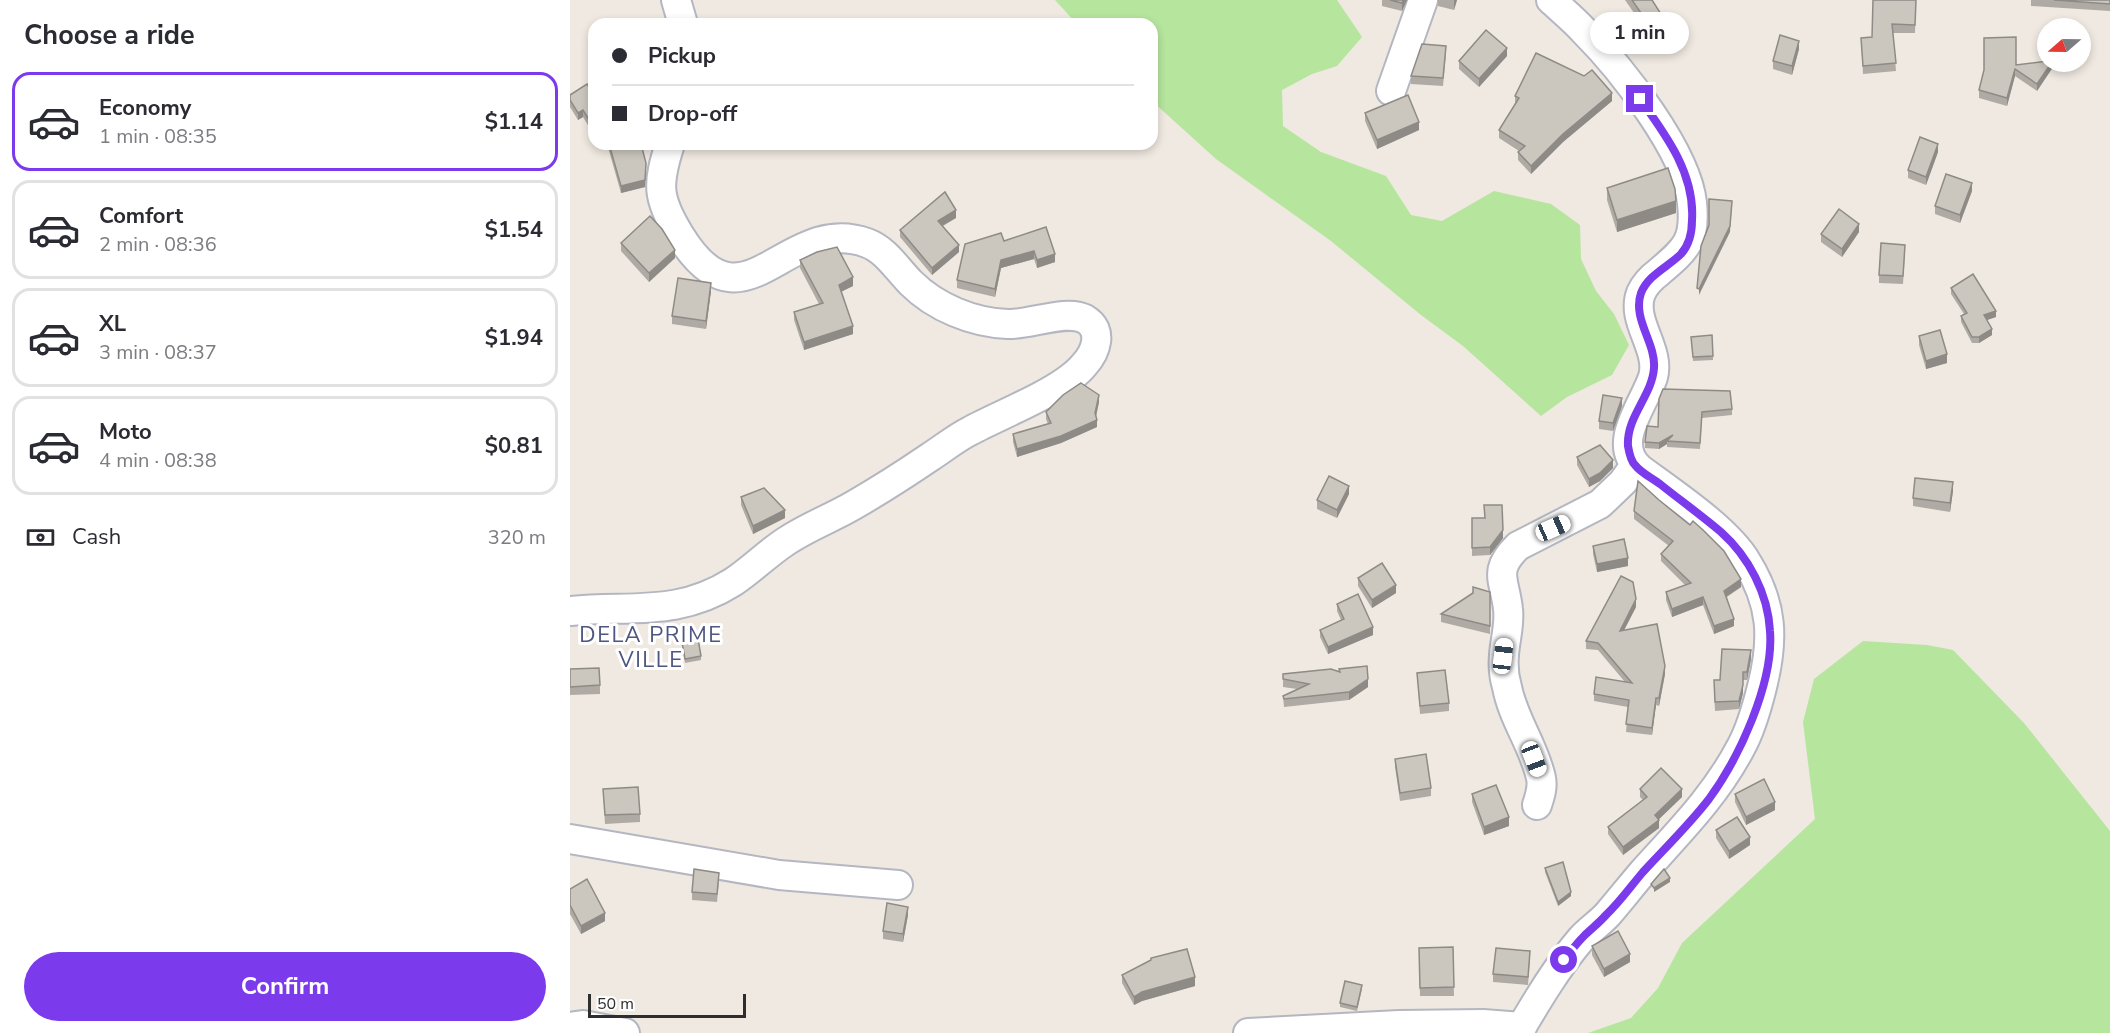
<!DOCTYPE html>
<html lang="en">
<head>
<meta charset="utf-8">
<style>
  :root { --surface:#fff; --page:#f2f2f3; --text:#2b2b33; --muted:#7c7c81; --line:#e1e1e2; --accent:#7c3aed }
  body { margin:0; font-family:"Nunito Sans",sans-serif; background:var(--page); color:var(--text); height:100vh; display:flex; flex-direction:column; font-size:22px; white-space:nowrap }
  * { box-sizing:border-box; margin:0 }
  p { font-size:20px; color:var(--muted) }
  .icon { flex:none; width:33px; height:33px; fill:none; stroke:currentColor; stroke-width:2; stroke-linecap:round; stroke-linejoin:round }
  .map { position:relative; flex:1; overflow:hidden }
  .side { display:flex; flex-direction:column; background:var(--surface); width:570px }
  .side>* { flex:none }
  .hud { position:absolute; left:18px; top:18px; width:570px; height:132px; border-radius:18px; box-shadow:0 3px 9px #0003; display:grid; align-content:center; height:132px; padding:0 24px; background:var(--surface) }
  .needle { width:39px; rotate:250deg }
  .tools { position:absolute; left:1467px; top:18px; display:grid; gap:12px }
  .tools a { display:grid; place-items:center; width:54px; height:54px; border-radius:50%; background:var(--surface); box-shadow:0 3px 9px #0003; font-size:30px }
  .scale { position:absolute; left:18px; bottom:15px; width:158px; box-sizing:border-box; padding-left:6px; border:3px solid #2e2e2e; border-top:0; font-size:16px; line-height:21px; white-space:nowrap; color:#2e2e2e; -webkit-text-stroke:4px #fff; paint-order:stroke }
  .end { position:absolute; width:27px; height:27px; margin:-14px; border:8px solid #7c3aed; background:#fff; box-shadow:0 0 0 3px #fff }
  .from { border-radius:50% }
  .bubble { position:absolute; height:42px; border-radius:21px; background:var(--surface); box-shadow:0 3px 9px #0003; font-size:20px; font-weight:700; line-height:42px; text-align:center }
  .car { position:absolute; width:18px; height:36px; margin:-18px -9px; border-radius:8px; box-shadow:0 0 4px 2px #0007; background:linear-gradient(#fff 24%,#345 0 40%,#fff 0 76%,#345 0 86%,#fff 0) }
  .hud b { display:flex; align-items:center; gap:21px; height:57px; font-size:22px }
  .hud b+b { border-top:2px solid var(--line) }
  .hud i { width:15px; height:15px; background:var(--text) }
  ul { padding:0; list-style:none }
  li { display:flex; align-items:center; gap:18px; height:99px; margin:0 12px 9px; padding:0 12px; border:3px solid var(--line); border-radius:18px }
  li div { flex:1 }
  li b { display:block; font-size:22px }
  li em { font-style:normal; font-weight:700 }
  li.on { border-color:var(--accent) }
  li>.icon { width:54px; height:54px; stroke-width:1.5 }
  h2 { padding:0 24px; font-size:27px; line-height:72px }
  .pay { display:flex; align-items:center; gap:15px; height:66px; padding:0 24px; font-size:22px }
  .pay p { margin-inline-start:auto }
  .cta { display:flex; gap:12px; margin-top:auto; padding:12px 24px }
  .cta a { flex:1; height:69px; border-radius:36px; background:var(--accent); color:#fff; font-size:24px; font-weight:700; line-height:69px; text-align:center }
  main { display:flex; flex:1; min-height:0 }
  .map>svg:first-child { display:block }
  .green { fill:#b6e59e }
  .lines { fill:none; stroke-linecap:round; stroke-linejoin:round }
  .minor-casing { stroke:#b4b7c1; stroke-width:32 }
  .minor { stroke:#fff; stroke-width:28 }
  .wall { fill:#afaba4 }
  .shaded-wall { fill:#8e8b86 }
  .building { fill:#cbc7bf; stroke:#8e8b86; stroke-width:1.5 }
  .route { stroke:#7c3aed; stroke-width:8 }
  .labels { text-anchor:middle; dominant-baseline:central; stroke-width:6; stroke-linejoin:round; paint-order:stroke }
  .neighbourhood-label { font-size:22px; letter-spacing:1.5px; fill:#4d5680; stroke:#fff }
</style>
</head>
<body>
<main>
<section class="side">
<h2>Choose a ride</h2>
<ul>
<li class="on"><svg class="icon" aria-label="car" viewBox="0 0 24 24"><path d="M5 17H2v-5l4-1 3-4h7l3 4 3 1v5h-3M9 17h6M6 11h13"/><circle cx="7" cy="17" r="2"/><circle cx="17" cy="17" r="2"/></svg><div><b>Economy</b><p>1 min · 08:35</p></div><em>$1.14</em></li>
<li><svg class="icon" aria-label="car" viewBox="0 0 24 24"><path d="M5 17H2v-5l4-1 3-4h7l3 4 3 1v5h-3M9 17h6M6 11h13"/><circle cx="7" cy="17" r="2"/><circle cx="17" cy="17" r="2"/></svg><div><b>Comfort</b><p>2 min · 08:36</p></div><em>$1.54</em></li>
<li><svg class="icon" aria-label="car" viewBox="0 0 24 24"><path d="M5 17H2v-5l4-1 3-4h7l3 4 3 1v5h-3M9 17h6M6 11h13"/><circle cx="7" cy="17" r="2"/><circle cx="17" cy="17" r="2"/></svg><div><b>XL</b><p>3 min · 08:37</p></div><em>$1.94</em></li>
<li><svg class="icon" aria-label="car" viewBox="0 0 24 24"><path d="M5 17H2v-5l4-1 3-4h7l3 4 3 1v5h-3M9 17h6M6 11h13"/><circle cx="7" cy="17" r="2"/><circle cx="17" cy="17" r="2"/></svg><div><b>Moto</b><p>4 min · 08:38</p></div><em>$0.81</em></li>
</ul>
<div class="pay"><svg class="icon" aria-label="cash" viewBox="0 0 24 24"><path d="M3 7h18v10H3z"/><circle cx="12" cy="12" r="2"/></svg>Cash<p>320 m</p></div>
<div class="cta"><a>Confirm</a></div>
</section>
<div class="map">
<svg width="1540" height="1033" viewBox="0 0 1540 1033">
  <rect width="100%" height="100%" fill="#efe9e1"/>
  <!-- green -->
  <g class="green">
    <polygon points="485,0 767,0 792,37 767,66 742,74 712,90 713,126 751,152 816,176 841,215 872,221 924,191 981,204 1010,225 1011,259 1026,291 1044,314 1059,345 1042,375 997,397 971,416 893,346 851,315 761,241 646,159 582,101 582,24 507,24"/>
    <polygon points="1293,641 1357,645 1383,650 1454,723 1540,831 1540,1033 1018,1033 1061,1018 1088,988 1112,943 1245,819 1233,722 1244,679"/>
  </g>
  <g class="lines">
    <!-- minor casing -->
    <g class="minor-casing">
      <g id="minor">
        <polyline points="106,0 113,24"/>
        <polyline points="821,91 853,0"/>
        <path d="M0,611c60,-6 108,6 163,-29 18,-12 34,-28 52,-40 22,-15 47,-24 69,-37 26,-15 51,-31 76,-48 14,-9 26,-19 40,-26 31,-17 93,-40 114,-66 12,-13 20,-35 1,-46 -19,-10 -55,6 -77,5 -35,-1 -73,-17 -97,-41 -14,-14 -25,-33 -44,-40 -83,-30 -123,98 -188,-9 -22,-36 -22,-50 -9,-90"/>
        <path d="M967,805c3,-9 6,-18 4,-27 -7,-32 -28,-59 -34,-91 -3,-10 -4,-21 -3,-32 1,-15 6,-31 4,-46 -3,-29 -16,-38 10,-63l82,-42 23,-22 12,-17"/>
        <polyline points="0,839 209,875 328,885"/>
        <polyline points="0,1027 13,1025 55,1033"/>
        <polyline points="678,1033 829,1025 913,1024 952,1027"/>
        <path d="M948,1033c19,-32 39,-66 63,-94 8,-9 19,-16 27,-25 12,-14 23,-28 35,-42 36,-40 73,-77 98,-125 10,-18 16,-40 21,-60 12,-48 11,-83 -16,-126 -19,-32 -75,-69 -106,-92 -30,-25 4,-64 13,-92 8,-28 -23,-56 -12,-84 4,-9 10,-15 18,-21 27,-23 37,-31 33,-69 -5,-51 -71,-135 -108,-172 -10,-11 -22,-21 -33,-31"/>
      </g>
    </g>
    <!-- minor -->
    <use href="#minor" class="minor"/>
  </g>
  <!-- wall -->
  <g class="wall">
    <polygon points="812,0 837,0 832,11 812,6"/>
    <polygon points="868,0 887,0 884,10 868,6"/>
    <polygon points="1055,0 1082,0 1091,23 1078,33"/>
    <polygon points="1346,0 1345,33 1323,33 1326,71 1293,74 1291,38 1302,37"/>
    <polygon points="1461,0 1540,0 1540,11 1461,6"/>
    <polygon points="1229,49 1222,75 1203,69 1203,61"/>
    <polygon points="876,54 873,86 841,84 841,76"/>
    <polygon points="937,56 909,87 889,69 889,61"/>
    <polygon points="1483,62 1483,67 1467,91 1445,76 1437,106 1409,98 1409,90 1446,65"/>
    <polygon points="24,89 24,135 13,117 8,120 0,107 0,95"/>
    <polygon points="945,96 1042,101 993,142 961,174 948,160 948,152 949,151 929,138 929,130 945,104"/>
    <polygon points="795,113 849,130 807,149 795,121"/>
    <polygon points="37,144 71,144 76,171 75,187 51,193"/>
    <polygon points="1368,152 1356,185 1338,178 1338,170"/>
    <polygon points="1037,188 1106,213 1047,232 1037,200"/>
    <polygon points="1402,191 1390,223 1365,214 1365,206"/>
    <polygon points="386,218 373,226 389,252 362,275 330,237 330,230"/>
    <polygon points="1289,232 1272,257 1251,242 1251,234"/>
    <polygon points="434,241 485,254 485,262 467,268 464,259 431,268 425,297 387,288 387,280"/>
    <polygon points="51,243 105,258 79,282 51,251"/>
    <polygon points="1335,253 1333,284 1309,283 1309,275"/>
    <polygon points="230,260 283,286 271,291 283,334 234,350 224,320 224,312 249,304 230,268"/>
    <polygon points="1381,288 1426,317 1417,320 1422,335 1409,343 1402,343 1391,322 1391,316 1394,314 1381,294"/>
    <polygon points="141,291 136,329 102,324 102,316"/>
    <polygon points="1349,336 1377,363 1356,369 1349,345"/>
    <polygon points="1121,337 1143,356 1143,360 1123,361"/>
    <polygon points="1089,399 1162,409 1162,415 1132,418 1130,449 1097,447 1097,444 1089,449 1075,448 1075,442 1088,427"/>
    <polygon points="529,402 526,416 527,427 491,443 447,457 443,442 443,434 478,424 476,419 476,412"/>
    <polygon points="1052,406 1043,431 1029,429 1029,421"/>
    <polygon points="1007,457 1043,468 1030,481 1019,487 1007,465"/>
    <polygon points="1383,491 1380,512 1343,506 1343,498"/>
    <polygon points="779,494 767,518 747,509 747,500"/>
    <polygon points="171,497 215,518 183,534 171,505"/>
    <polygon points="1064,511 1171,587 1157,597 1164,626 1144,634 1133,605 1102,617 1096,600 1096,592 1115,585 1091,561 1091,554 1099,546 1064,519"/>
    <polygon points="902,518 933,538 920,555 902,556"/>
    <polygon points="1023,546 1058,566 1027,572 1023,554"/>
    <polygon points="788,578 826,593 802,608 788,586"/>
    <polygon points="920,592 920,634 871,622 871,614"/>
    <polygon points="767,604 803,635 758,654 750,637 750,630 771,620 767,611"/>
    <polygon points="1066,607 1054,630 1095,674 1089,706 1086,705 1082,735 1056,732 1058,707 1024,701 1024,694 1055,682 1028,650 1016,649 1016,641"/>
    <polygon points="112,642 131,656 131,660 115,663"/>
    <polygon points="1181,659 1177,680 1173,680 1173,693 1169,709 1145,711 1144,688 1150,680"/>
    <polygon points="0,669 30,685 30,694 0,695"/>
    <polygon points="769,669 798,687 779,700 714,707 713,696 727,689 713,687 713,674 769,671"/>
    <polygon points="847,673 879,703 879,711 850,714"/>
    <polygon points="825,759 861,788 861,796 830,801 825,767"/>
    <polygon points="33,789 70,814 70,822 35,824"/>
    <polygon points="1070,789 1112,797 1088,820 1089,828 1053,855 1038,834 1038,827 1073,800 1070,797"/>
    <polygon points="902,794 939,826 914,835 902,802"/>
    <polygon points="1165,794 1205,810 1176,825 1165,802"/>
    <polygon points="1146,830 1180,845 1159,859 1146,838"/>
    <polygon points="975,868 1001,896 988,906 975,872"/>
    <polygon points="149,881 147,902 122,900 122,892"/>
    <polygon points="0,889 35,921 11,934 0,914"/>
    <polygon points="338,915 333,942 313,939 313,931"/>
    <polygon points="1022,946 1060,962 1034,977 1022,955"/>
    <polygon points="883,947 884,996 850,996 849,948"/>
    <polygon points="960,959 958,985 923,982 923,974"/>
    <polygon points="552,975 625,986 572,1001 564,1005 552,983"/>
    <polygon points="792,989 787,1011 770,1007 770,1003"/>
  </g>
  <!-- shaded-wall -->
  <g class="shaded-wall">
    <polygon points="833,0 837,0 832,11 832,3"/>
    <polygon points="884,0 887,0 884,10"/>
    <polygon points="1091,14 1091,23 1078,33 1078,23"/>
    <polygon points="1229,41 1229,49 1222,75 1222,66"/>
    <polygon points="937,48 937,56 909,87 909,79"/>
    <polygon points="1482,62 1483,62 1483,67 1467,91 1467,84"/>
    <polygon points="1445,69 1445,76 1437,106 1437,98"/>
    <polygon points="1042,93 1042,101 993,142 961,174 961,166 993,134"/>
    <polygon points="13,110 13,117 8,120 8,113"/>
    <polygon points="849,122 849,130 807,149 807,140"/>
    <polygon points="1368,144 1368,152 1356,185 1356,177"/>
    <polygon points="76,163 75,187 51,193 51,186"/>
    <polygon points="1402,183 1402,191 1390,223 1390,215"/>
    <polygon points="1106,201 1106,213 1047,232 1047,220"/>
    <polygon points="1162,201 1160,232 1129,295 1129,289"/>
    <polygon points="386,210 386,218 368,228 368,221"/>
    <polygon points="1289,224 1289,232 1272,257 1272,249"/>
    <polygon points="389,245 389,252 362,275 362,268"/>
    <polygon points="105,250 105,258 79,282 79,273"/>
    <polygon points="464,251 464,259 431,268 425,297 425,289 431,260"/>
    <polygon points="485,254 485,262 467,268 467,260"/>
    <polygon points="283,277 283,286 269,293 269,285"/>
    <polygon points="141,283 141,291 136,329 136,321"/>
    <polygon points="1426,311 1426,317 1414,321 1414,315"/>
    <polygon points="283,326 283,334 234,350 234,342"/>
    <polygon points="1422,329 1422,335 1409,343 1409,337"/>
    <polygon points="1377,354 1377,363 1356,369 1356,361"/>
    <polygon points="529,395 529,402 525,421 525,413"/>
    <polygon points="1052,398 1052,406 1043,431 1043,423"/>
    <polygon points="527,420 527,427 491,443 447,457 447,449"/>
    <polygon points="1103,435 1097,441 1097,444 1089,449 1089,443"/>
    <polygon points="1043,460 1043,468 1030,481 1019,487 1019,479"/>
    <polygon points="1383,482 1383,491 1380,512 1380,503"/>
    <polygon points="779,486 779,494 767,518 767,510"/>
    <polygon points="215,510 215,518 183,534 183,526"/>
    <polygon points="933,530 933,538 920,555 920,547"/>
    <polygon points="1058,558 1058,566 1027,572 1027,564"/>
    <polygon points="1171,579 1171,587 1154,598 1154,591"/>
    <polygon points="826,585 826,593 802,608 802,600"/>
    <polygon points="1133,597 1133,605 1102,617 1102,609"/>
    <polygon points="1066,599 1066,607 1050,638 1050,631"/>
    <polygon points="1164,619 1164,626 1144,634 1144,626"/>
    <polygon points="803,627 803,635 758,654 758,647"/>
    <polygon points="1181,650 1181,659 1177,680 1177,672"/>
    <polygon points="1095,666 1095,674 1089,706 1089,698"/>
    <polygon points="798,679 798,687 779,700 779,692"/>
    <polygon points="1173,685 1173,693 1169,709 1169,701"/>
    <polygon points="1086,698 1086,705 1082,735 1082,728"/>
    <polygon points="1112,789 1112,797 1085,823 1085,815"/>
    <polygon points="1205,802 1205,810 1176,825 1176,817"/>
    <polygon points="939,817 939,826 914,835 914,827"/>
    <polygon points="1089,820 1089,828 1053,855 1053,847"/>
    <polygon points="1180,837 1180,845 1159,859 1159,851"/>
    <polygon points="1100,878 1100,882 1084,892 1084,888"/>
    <polygon points="1001,892 1001,896 988,906 988,902"/>
    <polygon points="338,907 338,915 333,942 333,934"/>
    <polygon points="35,913 35,921 11,934 11,926"/>
    <polygon points="1060,954 1060,962 1034,977 1034,969"/>
    <polygon points="625,977 625,986 572,1001 564,1005 564,997 572,992"/>
  </g>
  <!-- building -->
  <g class="building">
    <polygon points="820,0 833,0 832,3"/>
    <polygon points="1062,0 1082,0 1091,14 1078,23"/>
    <polygon points="1303,0 1346,0 1345,25 1322,24 1326,63 1293,66 1291,38 1302,37"/>
    <polygon points="1484,0 1540,0 1540,4"/>
    <polygon points="916,30 937,48 909,79 889,61"/>
    <polygon points="1210,35 1229,41 1222,66 1203,61"/>
    <polygon points="1446,37 1446,65 1478,61 1478,62 1482,62 1467,84 1445,69 1437,98 1409,90 1414,70 1414,38"/>
    <polygon points="852,44 876,46 873,78 841,76"/>
    <polygon points="966,53 1014,76 1022,70 1042,93 993,134 961,166 948,152 955,146 929,130 949,98 945,96"/>
    <polygon points="17,84 21,90 24,89 24,128 13,110 8,113 0,100 0,95"/>
    <polygon points="838,95 849,122 807,140 795,113"/>
    <polygon points="1350,137 1368,144 1356,177 1338,170"/>
    <polygon points="39,144 71,144 76,163 75,180 51,186"/>
    <polygon points="1098,168 1105,189 1106,201 1047,220 1037,188"/>
    <polygon points="1376,174 1402,183 1390,215 1365,206"/>
    <polygon points="375,192 386,210 368,221 389,245 362,268 330,230"/>
    <polygon points="1139,199 1162,201 1160,226 1129,289 1127,288 1131,246 1139,225"/>
    <polygon points="1269,209 1289,224 1272,249 1251,234"/>
    <polygon points="80,216 92,229 105,250 79,273 51,243"/>
    <polygon points="476,227 485,254 467,260 464,251 431,260 425,289 387,280 395,244 431,233 434,241"/>
    <polygon points="1311,243 1335,245 1333,276 1309,275"/>
    <polygon points="267,247 283,277 269,285 283,326 234,342 224,312 253,303 230,260 247,252"/>
    <polygon points="1403,274 1426,311 1414,315 1422,329 1409,337 1402,337 1391,316 1397,313 1381,288"/>
    <polygon points="108,278 141,283 136,321 102,316"/>
    <polygon points="1370,330 1377,354 1356,361 1349,336"/>
    <polygon points="1142,335 1143,356 1123,357 1121,337"/>
    <polygon points="511,383 529,395 525,413 527,420 491,436 447,449 443,434 481,423 476,412 493,395"/>
    <polygon points="1093,389 1160,391 1162,409 1132,412 1130,443 1097,441 1103,435 1089,443 1075,442 1077,426 1088,427 1089,399"/>
    <polygon points="1033,395 1052,398 1043,423 1029,421"/>
    <polygon points="1030,445 1043,460 1030,473 1019,479 1007,457"/>
    <polygon points="759,476 779,486 767,510 747,500"/>
    <polygon points="1345,478 1383,482 1380,503 1343,498"/>
    <polygon points="1068,481 1089,500 1120,525 1123,521 1133,530 1154,551 1171,579 1154,591 1164,619 1144,626 1133,597 1102,609 1096,592 1121,583 1091,554 1103,541 1064,511"/>
    <polygon points="194,488 215,510 183,526 171,497"/>
    <polygon points="914,505 932,505 933,530 920,547 902,548 902,518 915,518"/>
    <polygon points="1054,539 1058,558 1027,564 1023,546"/>
    <polygon points="812,563 826,585 802,600 788,578"/>
    <polygon points="1051,576 1063,582 1066,599 1050,631 1087,624 1095,666 1089,698 1086,698 1082,728 1056,724 1059,700 1024,694 1026,677 1062,683 1028,643 1016,641"/>
    <polygon points="903,587 920,592 920,626 871,614 903,593"/>
    <polygon points="788,594 803,627 758,647 750,630 774,619 767,604"/>
    <polygon points="128,639 131,656 115,659 112,642"/>
    <polygon points="1152,649 1181,650 1177,672 1173,672 1173,685 1169,701 1145,702 1144,680 1150,680"/>
    <polygon points="797,666 798,679 779,692 714,699 713,696 739,684 713,679 713,674 761,669 770,672 769,669"/>
    <polygon points="29,668 30,685 0,687 0,669"/>
    <polygon points="875,670 879,703 850,706 847,673"/>
    <polygon points="856,754 861,788 830,793 825,759"/>
    <polygon points="1091,768 1112,789 1085,815 1089,820 1053,847 1038,827 1077,797 1070,789"/>
    <polygon points="1194,779 1205,802 1176,817 1165,794"/>
    <polygon points="926,785 939,817 914,827 902,794"/>
    <polygon points="68,787 70,814 35,815 33,789"/>
    <polygon points="1167,817 1180,837 1159,851 1146,830"/>
    <polygon points="993,862 1001,892 988,902 975,868"/>
    <polygon points="124,869 149,873 147,894 122,892"/>
    <polygon points="1094,869 1100,878 1084,888 1081,884"/>
    <polygon points="17,879 35,913 11,926 0,905 0,889"/>
    <polygon points="317,903 338,907 333,934 313,931"/>
    <polygon points="1048,931 1060,954 1034,969 1022,946"/>
    <polygon points="883,947 884,987 850,988 849,948"/>
    <polygon points="926,948 960,951 958,977 923,974"/>
    <polygon points="617,949 625,977 572,992 564,997 552,975 581,960 581,958"/>
    <polygon points="775,981 792,985 787,1007 770,1003"/>
  </g>
  <g class="lines">
    <!-- route -->
    <path class="route" d="M994,960c6,-8 12,-16 20,-24 7,-7 15,-13 22,-21 14,-13 25,-29 37,-43 22,-24 46,-47 66,-73 30,-41 65,-116 61,-168 -2,-37 -21,-74 -49,-99 -20,-17 -41,-32 -61,-48 -8,-6 -19,-11 -25,-19 -4,-4 -6,-13 -7,-19 -2,-29 24,-50 26,-78 2,-25 -22,-49 -13,-75 7,-18 27,-26 40,-39 9,-10 11,-22 11,-34 3,-46 -26,-85 -52,-121"/>
  </g>
  <g class="labels">
    <!-- neighbourhood labels -->
    <g class="neighbourhood-label">
      <text x="81" y="635">DELA PRIME<tspan x="81" dy="25">VILLE</tspan></text>
    </g>
  </g>
</svg>
<div class="tools">
<a><svg class="needle" viewBox="-14 -14 28 28"><path d="M0-13l5 13h-10z" fill="#e53935"/><path d="M0 13l5-13h-10z" fill="#7c7c81"/></svg></a>
</div>
<div class="scale">50 m</div>
<i class="end from" style="left:994px;top:960px"></i>
<i class="end" style="left:1070px;top:99px"></i>
<div class="bubble" style="left:1020px;top:12px;width:99px">1 min</div>
<i class="car" style="left:983px;top:528px;rotate:66deg"></i>
<i class="car" style="left:933px;top:656px;rotate:7deg"></i>
<i class="car" style="left:964px;top:759px;rotate:159deg"></i>
<div class="hud">
<b><i class="from"></i>Pickup</b>
<b><i></i>Drop-off</b>
</div>
</div>
</main>
</body>
</html>
